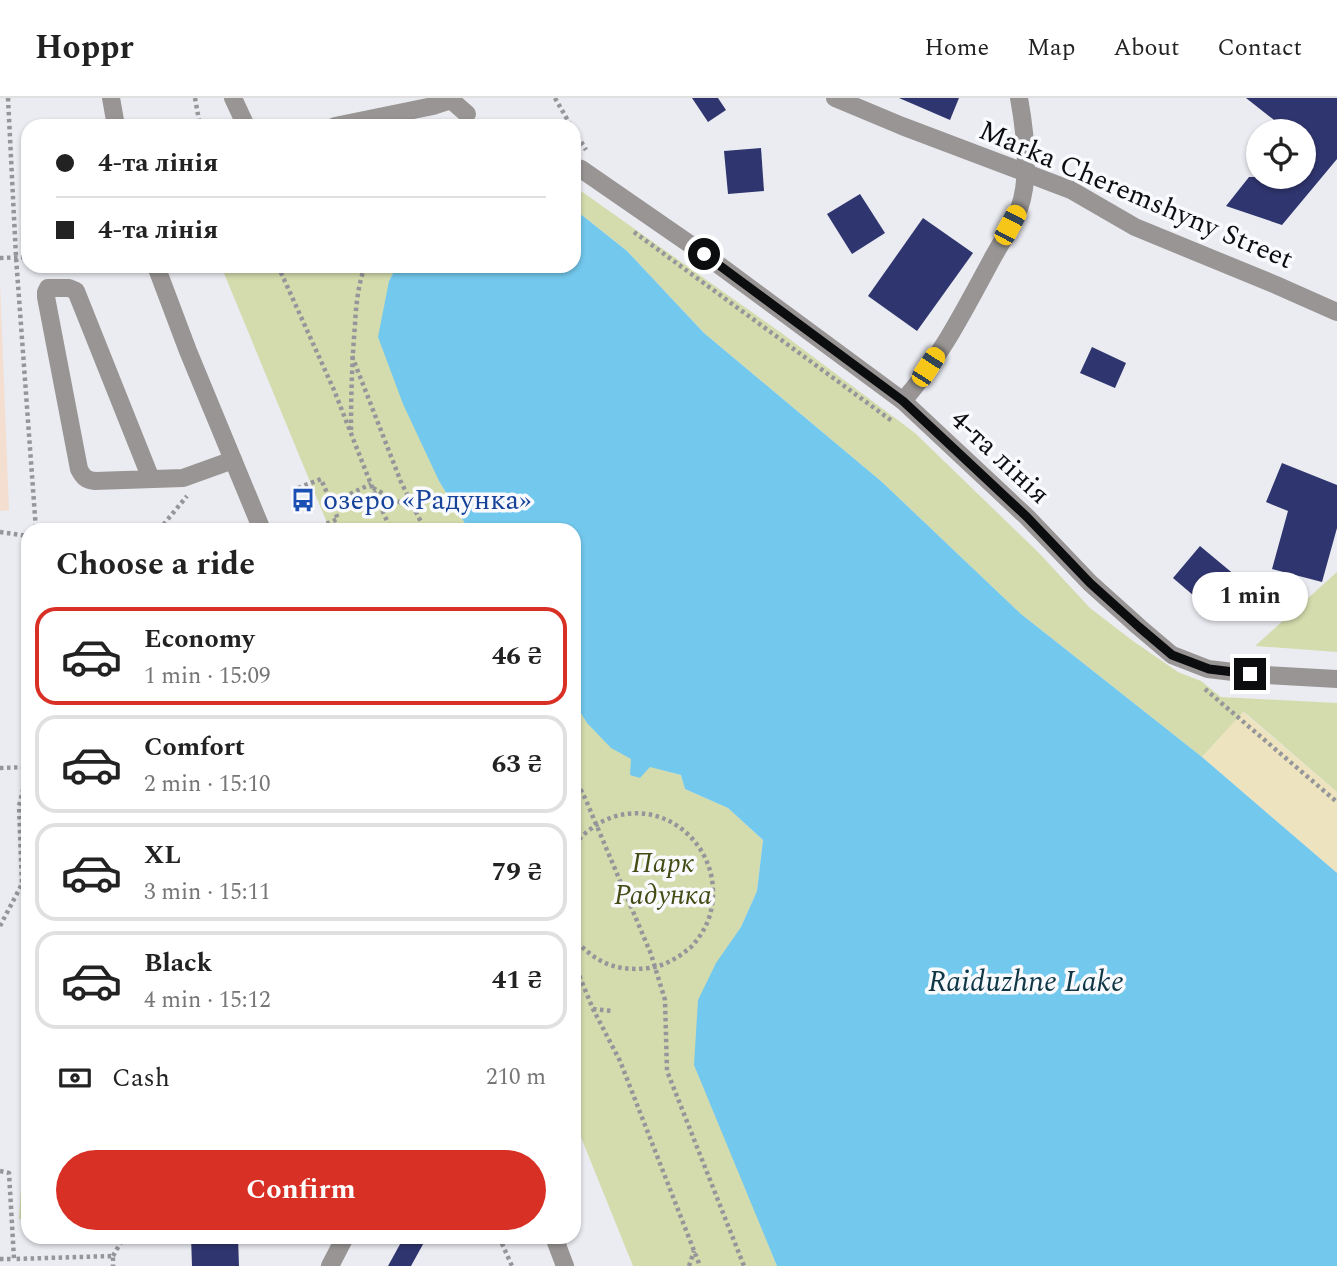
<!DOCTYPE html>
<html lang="en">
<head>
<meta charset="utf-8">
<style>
  :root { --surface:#fff; --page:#f2f2f2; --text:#222; --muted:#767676; --line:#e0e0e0; --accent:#d93025 }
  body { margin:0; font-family:Spectral,serif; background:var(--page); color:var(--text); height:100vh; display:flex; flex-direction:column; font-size:26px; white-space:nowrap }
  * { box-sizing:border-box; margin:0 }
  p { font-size:23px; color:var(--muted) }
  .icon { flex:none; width:38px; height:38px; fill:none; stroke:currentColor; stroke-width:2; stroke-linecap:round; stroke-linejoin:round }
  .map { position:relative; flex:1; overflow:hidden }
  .sheet { position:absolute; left:21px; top:425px; width:560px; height:721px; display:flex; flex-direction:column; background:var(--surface); border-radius:21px; box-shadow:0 2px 5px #0004 }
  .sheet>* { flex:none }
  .hud { position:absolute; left:21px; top:21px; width:560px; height:154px; border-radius:21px; box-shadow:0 2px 5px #0004; display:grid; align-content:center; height:154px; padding:0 35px; background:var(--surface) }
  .tools { position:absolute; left:1246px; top:21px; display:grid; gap:14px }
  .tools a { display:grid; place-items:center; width:70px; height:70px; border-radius:50%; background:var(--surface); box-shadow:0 2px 5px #0004; font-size:35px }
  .end { position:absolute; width:32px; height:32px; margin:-16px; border:9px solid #0c0d0f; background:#fff; box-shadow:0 0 0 4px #fff }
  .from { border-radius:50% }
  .bubble { position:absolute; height:49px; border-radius:24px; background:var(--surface); box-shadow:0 2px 5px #0004; font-size:23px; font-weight:700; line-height:49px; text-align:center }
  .car { position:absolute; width:21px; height:42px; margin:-21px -10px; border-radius:9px; box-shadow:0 0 5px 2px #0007; background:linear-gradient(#f5c518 24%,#345 0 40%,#f5c518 0 76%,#345 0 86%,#f5c518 0) }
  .hud b { display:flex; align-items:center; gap:24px; height:66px; font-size:26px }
  .hud b+b { border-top:2px solid var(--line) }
  .hud i { width:18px; height:18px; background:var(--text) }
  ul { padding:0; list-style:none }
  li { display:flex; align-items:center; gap:21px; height:98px; margin:0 14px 10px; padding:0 21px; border:4px solid var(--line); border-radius:21px }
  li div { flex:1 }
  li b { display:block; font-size:26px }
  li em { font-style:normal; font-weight:700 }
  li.on { border-color:var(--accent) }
  li>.icon { width:63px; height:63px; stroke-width:1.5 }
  h2 { padding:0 35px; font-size:32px; line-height:84px }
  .pay { display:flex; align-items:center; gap:18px; height:77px; padding:0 35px; font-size:26px }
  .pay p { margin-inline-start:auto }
  .action { display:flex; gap:14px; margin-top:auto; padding:14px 35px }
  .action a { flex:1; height:80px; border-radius:42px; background:var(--accent); color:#fff; font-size:28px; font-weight:700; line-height:80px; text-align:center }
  header { display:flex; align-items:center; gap:42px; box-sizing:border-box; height:98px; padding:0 35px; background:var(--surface); border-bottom:2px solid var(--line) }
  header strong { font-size:33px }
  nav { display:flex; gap:38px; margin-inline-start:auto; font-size:24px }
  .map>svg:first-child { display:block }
  .education { fill:#f3ded0 }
  .green { fill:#d4dcad }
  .sand { fill:#ede3be }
  .water { fill:#73c8ed }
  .building { fill:#2f356e }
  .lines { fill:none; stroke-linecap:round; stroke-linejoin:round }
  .path { stroke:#95969a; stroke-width:4.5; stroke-dasharray:3.5 3.5; stroke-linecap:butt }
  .minor { stroke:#989594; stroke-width:18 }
  .route { stroke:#0c0d0f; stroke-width:9 }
  .labels { text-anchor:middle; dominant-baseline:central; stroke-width:7; stroke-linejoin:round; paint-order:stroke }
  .street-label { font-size:28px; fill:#0c0d0f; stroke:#f9fafe }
  .transit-label { font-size:28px; fill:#164399; stroke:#f9fafe; text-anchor:start }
  .park-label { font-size:28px; font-style:italic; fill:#454b14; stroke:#f9fafe }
  .water-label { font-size:30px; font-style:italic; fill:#0f3746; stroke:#f9fafe }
</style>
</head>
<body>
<header>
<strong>Hoppr</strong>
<nav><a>Home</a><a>Map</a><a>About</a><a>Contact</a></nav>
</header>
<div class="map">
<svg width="1337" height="1168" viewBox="0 0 1337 1168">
  <rect width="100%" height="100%" fill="#ebecf2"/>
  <!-- education -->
  <polygon class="education" points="0,184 9,412 0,413"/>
  <!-- green -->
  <g class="green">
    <polygon points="574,88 780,234 915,335 1039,455 1090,510 1133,543 1178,574 1201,583 1221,599 1337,605 1337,694 1244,614 1202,659 1021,516 882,384 704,235 627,153 583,118 574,113"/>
    <polygon points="221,168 397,168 389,183 439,383 469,432 330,432"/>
    <polygon points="1337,474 1337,554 1255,548"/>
    <path d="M574,604c30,48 53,59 107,73l4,14 43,19 35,32 -6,51 -16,36 -24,36 39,250 21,53h-144l-59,-146z"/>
    <polygon points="22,1073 28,1073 28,1121 19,1121"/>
  </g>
  <!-- sand -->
  <polygon class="sand" points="1243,614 1337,694 1337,775 1202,659"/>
  <!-- water -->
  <polygon class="water" points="574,113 583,118 627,153 704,235 882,384 1021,516 1202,659 1337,775 1337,1168 777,1168 694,967 698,902 716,865 741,829 757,793 763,742 728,710 685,691 681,677 650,669 640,680 630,677 631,661 611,650 587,625 574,604 574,432 469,432 439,383 403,306 378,239 389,183 397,168 574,168"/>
  <!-- building -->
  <g class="building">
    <polygon points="692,0 718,0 726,12 708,24"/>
    <polygon points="899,0 959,0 950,22"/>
    <polygon points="1246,0 1337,0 1337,61 1282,127 1226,108 1249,79 1304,79 1304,33 1288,33"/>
    <polygon points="761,50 764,93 728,96 724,53"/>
    <polygon points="860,96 885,135 852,156 827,116"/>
    <polygon points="923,120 973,155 917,233 868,198"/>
    <polygon points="1092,249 1126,265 1115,290 1080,275"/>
    <polygon points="1282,365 1337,387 1337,430 1322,484 1272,471 1288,413 1266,404"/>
    <polygon points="1200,448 1242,483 1214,515 1173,480"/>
    <polygon points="191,1139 238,1139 239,1168 192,1168"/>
    <polygon points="404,1139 427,1139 411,1168 388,1168"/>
  </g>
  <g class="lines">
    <!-- path -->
    <g class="path">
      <polyline points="8,0 16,159 36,432"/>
      <polyline points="195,0 200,28"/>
      <polyline points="555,0 571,28"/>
      <polyline points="574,32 586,52"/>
      <polyline points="634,134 892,323"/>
      <polyline points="0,160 28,159"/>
      <polyline points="278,168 334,292 372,389 391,432"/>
      <polyline points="352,258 401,384 425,432"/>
      <path d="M351,332c0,-35 1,-70 4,-105 1,-20 3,-40 10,-59"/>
      <polyline points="298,390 321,381 338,421 311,432"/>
      <polyline points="373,390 411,410"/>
      <polyline points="331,405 371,386"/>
      <polyline points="159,432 187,398"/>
      <polyline points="0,434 28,438"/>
      <polyline points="1205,591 1337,704"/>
      <polyline points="0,670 28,669"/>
      <polyline points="574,679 585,700 651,856 665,902 667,973 744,1168"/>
      <path d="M574,746c11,-11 23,-22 39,-27 56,-18 108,32 99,88 -2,16 -10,30 -21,42 -12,10 -26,19 -42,21 -32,4 -54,-5 -75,-30"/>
      <polyline points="0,828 22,786 19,708 25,684 23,670 28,654"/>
      <polyline points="574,865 593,911 620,963 700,1168"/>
      <polyline points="593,911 612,913"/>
      <polyline points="0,1073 9,1075 14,1161 113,1158 113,1168"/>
      <polyline points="499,1139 512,1168"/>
      <polyline points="113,1158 124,1139"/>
      <polyline points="0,1161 14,1161"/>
      <polyline points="689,1168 694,1153"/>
    </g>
    <!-- minor -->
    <g class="minor">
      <polyline points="111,0 116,28"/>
      <polyline points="233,0 246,28"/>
      <polyline points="835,0 902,28 1071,92 1135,129 1276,187 1337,214"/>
      <polyline points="335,28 433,8 451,2 467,16"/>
      <polyline points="574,69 581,71 704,156 903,303 1027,419 1090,485 1139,529 1172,557 1208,571 1250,576 1337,581"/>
      <polyline points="156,168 188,253 262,432"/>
      <path d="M903,303c36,-41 62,-92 88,-140 9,-17 21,-34 28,-52 12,-32 6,-78 0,-111"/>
      <path d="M151,381l-75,-188 -7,-3h-21l-2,4v5l33,172c4,8 7,11 16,12l88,-3 50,-18"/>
      <polyline points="554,1139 565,1168"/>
      <polyline points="330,1168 345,1139"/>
    </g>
  </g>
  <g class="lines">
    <!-- route -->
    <polyline class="route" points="704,156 903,303 1027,419 1090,485 1139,529 1172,557 1209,571 1250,576"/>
  </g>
  <!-- icons -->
  <defs>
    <g id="bus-bare" transform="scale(1.89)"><path d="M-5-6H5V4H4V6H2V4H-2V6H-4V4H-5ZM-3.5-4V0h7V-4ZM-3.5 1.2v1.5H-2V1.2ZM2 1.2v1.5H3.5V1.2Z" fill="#1a4fb4" stroke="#f9fafe" stroke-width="2.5" paint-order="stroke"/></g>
  </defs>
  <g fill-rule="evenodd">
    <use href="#bus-bare" x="303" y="402"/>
  </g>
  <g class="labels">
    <!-- street labels -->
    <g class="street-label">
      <text transform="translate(1136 97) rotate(23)">Marka Cheremshyny Street</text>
      <text transform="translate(1000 359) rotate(43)">4-та лінія</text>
    </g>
    <!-- transit labels -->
    <g class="transit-label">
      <text x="323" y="402">озеро «Радунка»</text>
    </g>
    <!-- park labels -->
    <g class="park-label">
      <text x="663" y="765">Парк<tspan x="663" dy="32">Радунка</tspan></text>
    </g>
    <!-- water labels -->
    <g class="water-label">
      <text x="1026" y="884">Raiduzhne Lake</text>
    </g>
  </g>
</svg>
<div class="tools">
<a><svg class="icon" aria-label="locate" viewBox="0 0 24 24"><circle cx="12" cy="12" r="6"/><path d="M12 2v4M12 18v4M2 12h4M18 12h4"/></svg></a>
</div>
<i class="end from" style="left:704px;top:156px"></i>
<i class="end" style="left:1250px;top:576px"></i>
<div class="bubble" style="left:1192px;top:474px;width:116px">1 min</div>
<i class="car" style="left:1010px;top:127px;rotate:28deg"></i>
<i class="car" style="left:928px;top:269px;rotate:33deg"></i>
<div class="hud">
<b><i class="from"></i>4-та лінія</b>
<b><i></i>4-та лінія</b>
</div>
<section class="sheet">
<h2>Choose a ride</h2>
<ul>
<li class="on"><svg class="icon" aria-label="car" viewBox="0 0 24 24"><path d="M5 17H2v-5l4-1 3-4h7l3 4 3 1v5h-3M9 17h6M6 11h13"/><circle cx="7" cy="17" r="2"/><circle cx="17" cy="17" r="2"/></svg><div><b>Economy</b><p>1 min · 15:09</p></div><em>46 ₴</em></li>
<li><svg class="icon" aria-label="car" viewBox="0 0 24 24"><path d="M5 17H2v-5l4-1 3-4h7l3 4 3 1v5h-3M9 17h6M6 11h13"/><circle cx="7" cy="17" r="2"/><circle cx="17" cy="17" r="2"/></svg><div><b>Comfort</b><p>2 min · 15:10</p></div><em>63 ₴</em></li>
<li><svg class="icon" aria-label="car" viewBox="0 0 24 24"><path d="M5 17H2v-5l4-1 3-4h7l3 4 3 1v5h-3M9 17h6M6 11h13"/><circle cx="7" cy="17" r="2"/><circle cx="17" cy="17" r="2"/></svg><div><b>XL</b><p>3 min · 15:11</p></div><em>79 ₴</em></li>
<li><svg class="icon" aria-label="car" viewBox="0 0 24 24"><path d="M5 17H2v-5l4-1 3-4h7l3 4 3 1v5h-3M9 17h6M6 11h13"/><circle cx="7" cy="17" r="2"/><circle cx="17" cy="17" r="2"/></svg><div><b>Black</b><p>4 min · 15:12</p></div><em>41 ₴</em></li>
</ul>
<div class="pay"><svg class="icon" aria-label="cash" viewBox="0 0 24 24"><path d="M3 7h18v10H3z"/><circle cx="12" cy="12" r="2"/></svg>Cash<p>210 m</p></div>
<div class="action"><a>Confirm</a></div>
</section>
</div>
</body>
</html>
